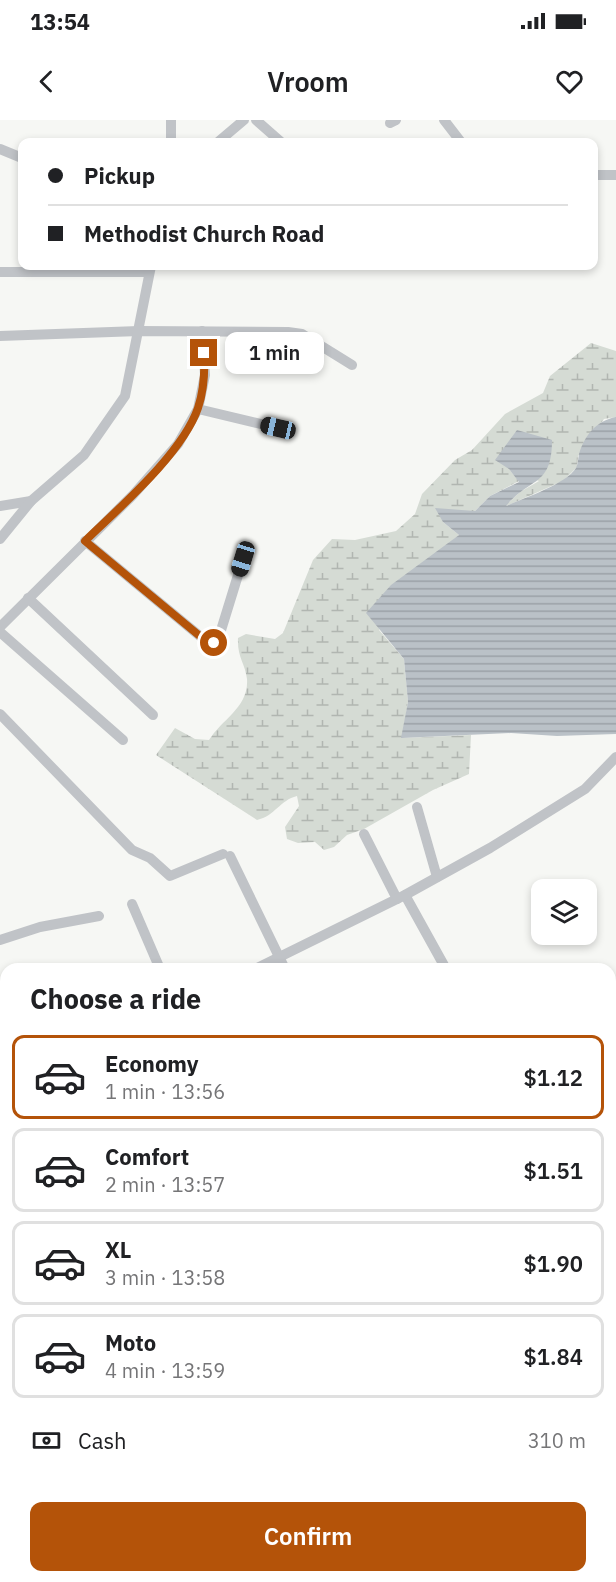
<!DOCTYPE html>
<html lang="en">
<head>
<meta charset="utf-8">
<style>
  :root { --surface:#fff; --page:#f6f6f6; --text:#202124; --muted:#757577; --line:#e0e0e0; --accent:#b45309 }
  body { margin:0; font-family:"IBM Plex Sans",sans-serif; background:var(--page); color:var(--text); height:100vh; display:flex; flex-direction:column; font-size:22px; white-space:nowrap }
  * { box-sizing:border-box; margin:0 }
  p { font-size:20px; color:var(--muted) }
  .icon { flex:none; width:33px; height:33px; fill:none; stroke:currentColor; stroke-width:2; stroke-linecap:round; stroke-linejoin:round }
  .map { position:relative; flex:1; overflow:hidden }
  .side { position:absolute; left:0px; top:843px; width:616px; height:620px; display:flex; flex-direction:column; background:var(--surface); border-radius:18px 18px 0 0; box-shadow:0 3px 9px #0003 }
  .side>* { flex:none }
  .hud { position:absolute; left:18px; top:18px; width:580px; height:132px; border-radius:12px; box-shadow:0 3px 9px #0003; display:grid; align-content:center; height:132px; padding:0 30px; background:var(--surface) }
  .tools { position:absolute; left:531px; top:759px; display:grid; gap:12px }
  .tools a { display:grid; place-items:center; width:66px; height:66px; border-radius:12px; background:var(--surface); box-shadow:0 3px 9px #0003; font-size:30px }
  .end { position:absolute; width:27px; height:27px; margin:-14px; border:8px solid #b45309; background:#fff; box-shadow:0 0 0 3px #fff }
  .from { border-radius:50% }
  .bubble { position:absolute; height:42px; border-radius:12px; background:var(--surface); box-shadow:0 3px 9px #0003; font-size:20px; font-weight:600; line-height:42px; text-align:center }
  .car { position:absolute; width:18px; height:36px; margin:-18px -9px; border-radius:8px; box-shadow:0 0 4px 2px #0007; background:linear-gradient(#222 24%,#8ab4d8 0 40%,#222 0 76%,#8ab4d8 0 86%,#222 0) }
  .hud b { display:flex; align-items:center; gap:21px; height:57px; font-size:22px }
  .hud b+b { border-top:2px solid var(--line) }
  .hud i { width:15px; height:15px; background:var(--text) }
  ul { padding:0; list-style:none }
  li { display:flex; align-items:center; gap:18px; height:84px; margin:0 12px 9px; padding:0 18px; border:3px solid var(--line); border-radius:12px }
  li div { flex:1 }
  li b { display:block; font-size:22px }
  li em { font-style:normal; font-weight:600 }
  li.current { border-color:var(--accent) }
  li>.icon { width:54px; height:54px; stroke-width:1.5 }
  h2 { padding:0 30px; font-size:27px; line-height:72px }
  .pay { display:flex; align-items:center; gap:15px; height:66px; padding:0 30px; font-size:22px }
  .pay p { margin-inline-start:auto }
  .action { display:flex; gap:12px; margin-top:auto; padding:12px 30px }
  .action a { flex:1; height:69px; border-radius:12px; background:var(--accent); color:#fff; font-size:24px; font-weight:600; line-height:69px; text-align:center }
  .status { display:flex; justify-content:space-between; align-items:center; height:42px; padding:0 30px; background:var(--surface); direction:ltr }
  .status svg { height:16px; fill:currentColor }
  header { display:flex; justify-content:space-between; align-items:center; height:78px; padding:0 30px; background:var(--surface); font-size:27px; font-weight:600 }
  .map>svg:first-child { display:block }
  .wetland { fill:url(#wetland-marsh) }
  .water { fill:url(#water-rules) }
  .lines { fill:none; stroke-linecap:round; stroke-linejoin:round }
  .street { stroke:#c0c3c7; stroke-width:10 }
  .route { stroke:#b45309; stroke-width:8 }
</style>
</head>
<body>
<div class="status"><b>13:54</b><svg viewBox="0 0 49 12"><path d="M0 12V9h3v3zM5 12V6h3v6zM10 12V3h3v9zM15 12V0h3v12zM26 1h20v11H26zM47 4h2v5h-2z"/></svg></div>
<header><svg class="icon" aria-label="back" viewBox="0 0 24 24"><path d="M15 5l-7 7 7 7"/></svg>Vroom<svg class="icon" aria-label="heart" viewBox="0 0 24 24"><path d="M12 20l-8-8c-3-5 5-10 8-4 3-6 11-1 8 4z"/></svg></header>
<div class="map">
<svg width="616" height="1462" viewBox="0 0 616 1462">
  <defs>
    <pattern id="wetland-marsh" width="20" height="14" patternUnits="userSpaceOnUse" patternTransform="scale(1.5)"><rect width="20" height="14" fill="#d5dbd4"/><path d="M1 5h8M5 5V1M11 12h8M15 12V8" fill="none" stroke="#b1b6b1"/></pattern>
    <pattern id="water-rules" width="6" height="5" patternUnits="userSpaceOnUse" patternTransform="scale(1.5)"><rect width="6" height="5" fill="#bac1c7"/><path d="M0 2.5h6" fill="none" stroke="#9ba1a7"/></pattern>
  </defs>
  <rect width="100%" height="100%" fill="#f6f7f4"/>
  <!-- wetland -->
  <path class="wetland" d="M591,223l25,8v66l-12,2 -26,37 -1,11 -14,14 -59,26 16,-15 19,-11 -30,-12 10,12 -29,15 -15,15 -32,11 16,13 -24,20 -56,75 25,29 4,43 -6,36 69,-3 -2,39 -36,16 -69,39 -17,6 -13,12 -10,3 -9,-8 -17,1 -11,-4 -2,-12 14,-21 -2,-10c-17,4 -22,20 -40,24l-101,-65 19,-27 20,11 14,1c13,-21 40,-33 38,-61 -2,-16 -10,-22 -9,-41l8,-4 29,5 8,-6 30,-73 19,-21 23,1 41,-9 19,-17 7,-20 33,-34 17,-10 33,-36 38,-21 7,-17z"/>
  <!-- water -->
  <path class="water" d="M616,297v317l-59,2 -46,-3 -110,5 7,-36 -4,-43 -38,-46 25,-28 68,-50 -16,-13 -8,-14 40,3 15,-15 29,-14 -10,-13 -14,-9 22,-30 35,10c0,47 -22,37 -46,66 18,-8 60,-22 70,-38 2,-4 2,-9 3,-14 6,-19 17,-33 37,-37z"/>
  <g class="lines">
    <!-- street -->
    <g class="street">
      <polyline points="171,0 171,22"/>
      <polyline points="256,0 281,22"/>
      <polyline points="444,0 461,22"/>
      <polyline points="390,3 396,0"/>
      <polyline points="218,22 244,0"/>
      <polyline points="0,29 22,38"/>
      <polyline points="594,55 616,55"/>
      <polyline points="0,152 149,152"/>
      <polyline points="0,216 139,211 288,212 302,214 352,245"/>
      <polyline points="198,289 278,308"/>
      <polyline points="0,386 31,381"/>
      <polyline points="0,419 31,381 84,335 125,276 151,146"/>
      <polyline points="85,421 207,522 214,523 218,520 243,439"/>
      <polyline points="28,478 153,595"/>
      <polyline points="0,507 133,375 178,324 198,289 205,255 202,211"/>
      <polyline points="0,512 123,620"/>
      <polyline points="0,594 132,730 150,738 170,756 223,734"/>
      <polyline points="417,687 437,757"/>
      <polyline points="364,714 397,779"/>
      <polyline points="230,736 285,849"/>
      <polyline points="405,775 446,849"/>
      <polyline points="132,784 160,849"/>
      <polyline points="0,820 40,807 99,796"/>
      <polyline points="255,849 405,775 490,728 585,669 616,637"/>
      <polyline points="0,887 6,899"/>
      <polyline points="0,928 6,925"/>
      <polyline points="610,1072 616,1055"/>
      <polyline points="0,1097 6,1105"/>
      <polyline points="610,1181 616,1171"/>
      <polyline points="610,1257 616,1260"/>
      <polyline points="0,1266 6,1261"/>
      <polyline points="610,1391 616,1383"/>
      <polyline points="16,1456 16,1462"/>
      <polyline points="57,1456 57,1462"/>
      <polyline points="203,1456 203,1462"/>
      <polyline points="396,1456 397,1462"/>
      <polyline points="547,1456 566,1460"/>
      <polyline points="602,1456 615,1462"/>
      <polyline points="109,1462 119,1456"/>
      <polyline points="496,1462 497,1456"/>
    </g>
  </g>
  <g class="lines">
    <!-- route -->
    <path class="route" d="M204,233c1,19 0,37 -6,55 -16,46 -78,99 -113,133l122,101 7,1"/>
  </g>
</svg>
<div class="tools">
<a><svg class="icon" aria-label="layers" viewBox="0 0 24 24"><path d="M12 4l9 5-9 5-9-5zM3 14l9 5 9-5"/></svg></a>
</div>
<i class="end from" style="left:214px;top:523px"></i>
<i class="end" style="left:204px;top:233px"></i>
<div class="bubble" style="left:225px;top:212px;width:99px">1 min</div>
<i class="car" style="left:278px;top:308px;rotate:283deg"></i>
<i class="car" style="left:243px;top:439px;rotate:197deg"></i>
<div class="hud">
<b><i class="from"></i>Pickup</b>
<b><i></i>Methodist Church Road</b>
</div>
<section class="side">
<h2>Choose a ride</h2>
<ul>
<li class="current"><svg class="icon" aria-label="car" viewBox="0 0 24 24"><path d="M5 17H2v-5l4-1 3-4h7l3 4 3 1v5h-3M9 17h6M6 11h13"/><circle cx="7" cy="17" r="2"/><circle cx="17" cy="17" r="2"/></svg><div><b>Economy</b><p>1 min · 13:56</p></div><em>$1.12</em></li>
<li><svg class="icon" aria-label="car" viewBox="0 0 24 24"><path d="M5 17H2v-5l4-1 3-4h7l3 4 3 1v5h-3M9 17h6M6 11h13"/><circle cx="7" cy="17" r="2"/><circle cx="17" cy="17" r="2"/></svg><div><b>Comfort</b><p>2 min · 13:57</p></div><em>$1.51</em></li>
<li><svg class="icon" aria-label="car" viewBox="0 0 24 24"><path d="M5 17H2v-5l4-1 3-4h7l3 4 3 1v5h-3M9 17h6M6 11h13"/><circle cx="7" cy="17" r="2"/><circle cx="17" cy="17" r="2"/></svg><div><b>XL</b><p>3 min · 13:58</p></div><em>$1.90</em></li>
<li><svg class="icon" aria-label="car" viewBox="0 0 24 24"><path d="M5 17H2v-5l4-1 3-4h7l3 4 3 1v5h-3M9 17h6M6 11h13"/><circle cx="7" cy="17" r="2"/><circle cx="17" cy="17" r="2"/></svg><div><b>Moto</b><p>4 min · 13:59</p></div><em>$1.84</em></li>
</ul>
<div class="pay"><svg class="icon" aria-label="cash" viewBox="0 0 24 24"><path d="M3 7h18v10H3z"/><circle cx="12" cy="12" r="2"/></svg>Cash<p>310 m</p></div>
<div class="action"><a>Confirm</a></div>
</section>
</div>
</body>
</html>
